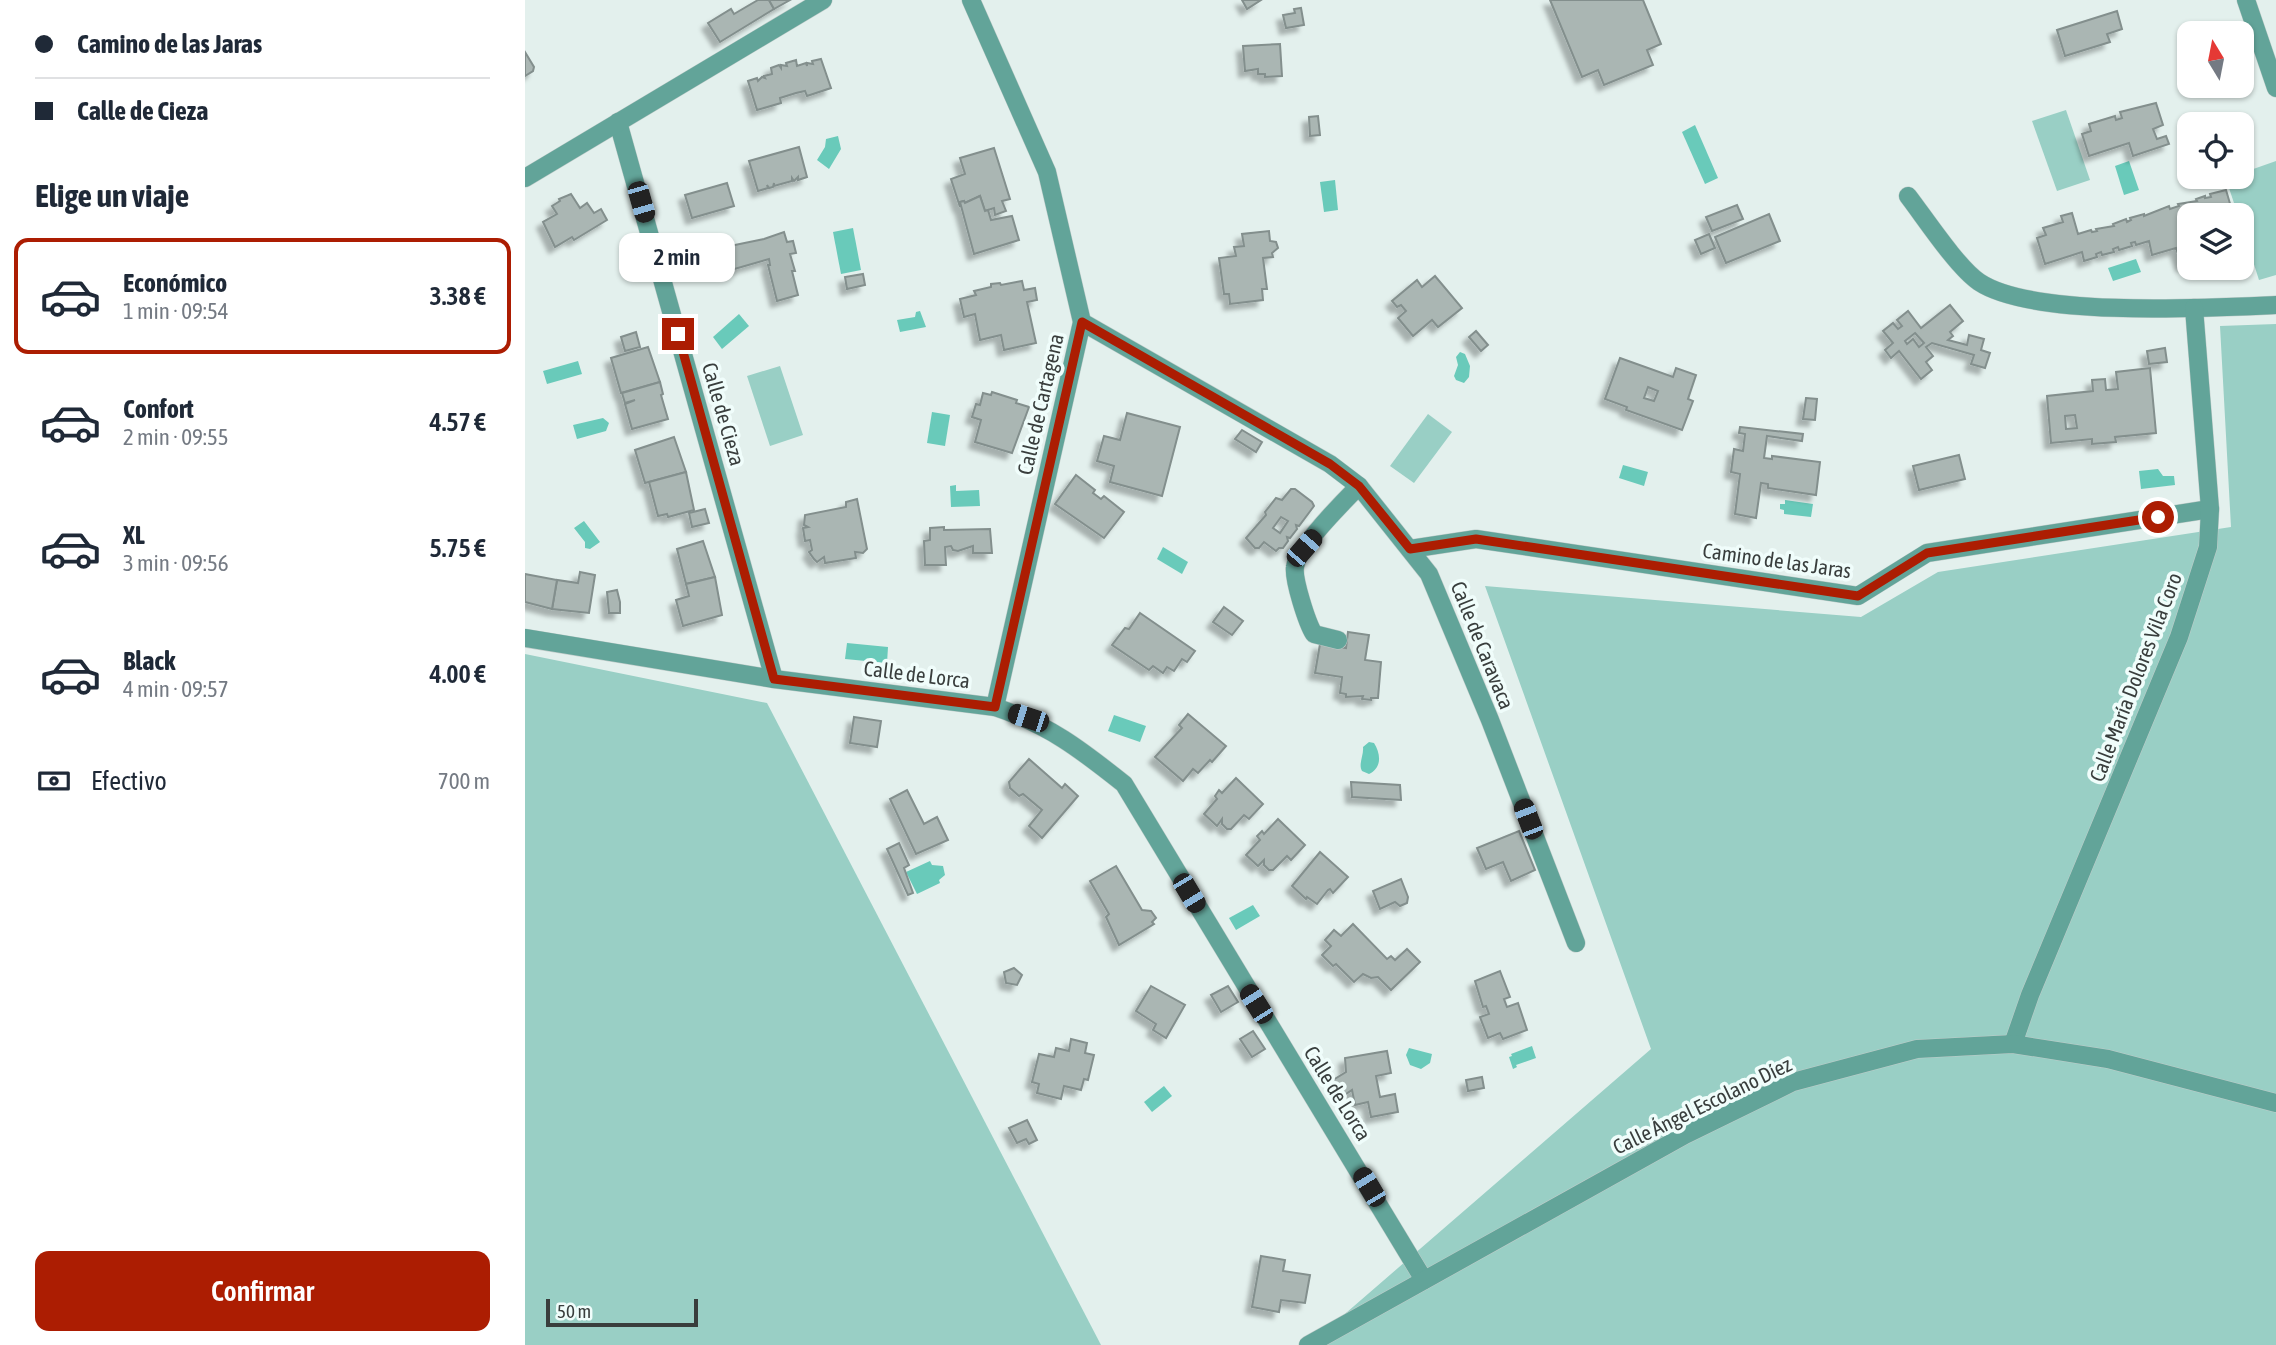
<!DOCTYPE html>
<html lang="es">
<head>
<meta charset="utf-8">
<style>
  :root { --surface:#fff; --page:#f2f2f3; --text:#1f2937; --muted:#747a83; --line:#e0e1e3; --accent:#ac1d02 }
  body { margin:0; font-family:"Asap Condensed",sans-serif; background:var(--page); color:var(--text); height:100vh; display:flex; flex-direction:column; font-size:26px; white-space:nowrap }
  * { box-sizing:border-box; margin:0 }
  p { font-size:23px; color:var(--muted) }
  .icon { flex:none; width:38px; height:38px; fill:none; stroke:currentColor; stroke-width:2; stroke-linecap:round; stroke-linejoin:round }
  .map { position:relative; flex:1; overflow:hidden }
  .sheet { display:flex; flex-direction:column; background:var(--surface); width:525px }
  .sheet>* { flex:none }
  .hud { display:grid; align-content:center; height:154px; padding:0 35px; background:var(--surface) }
  .needle { width:46px; rotate:350deg }
  .tools { position:absolute; left:1652px; top:21px; display:grid; gap:14px }
  .tools a { display:grid; place-items:center; width:77px; height:77px; border-radius:14px; background:var(--surface); box-shadow:0 2px 5px #0004; font-size:35px }
  .scale { position:absolute; left:21px; bottom:18px; width:152px; box-sizing:border-box; padding-left:7px; border:4px solid #393e3d; border-top:0; font-size:19px; line-height:24px; white-space:nowrap; color:#393e3d; -webkit-text-stroke:5px #f0fdfb; paint-order:stroke }
  .end { position:absolute; width:32px; height:32px; margin:-16px; border:9px solid #ac1d02; background:#fff; box-shadow:0 0 0 4px #fff }
  .from { border-radius:50% }
  .bubble { position:absolute; height:49px; border-radius:14px; background:var(--surface); box-shadow:0 2px 5px #0004; font-size:23px; font-weight:600; line-height:49px; text-align:center }
  .car { position:absolute; width:21px; height:42px; margin:-21px -10px; border-radius:9px; box-shadow:0 0 5px 2px #0007; background:linear-gradient(#222 24%,#8ab4d8 0 40%,#222 0 76%,#8ab4d8 0 86%,#222 0) }
  .hud b { display:flex; align-items:center; gap:24px; height:66px; font-size:26px }
  .hud b+b { border-top:2px solid var(--line) }
  .hud i { width:18px; height:18px; background:var(--text) }
  ul { padding:0; list-style:none }
  li { display:flex; align-items:center; gap:21px; height:116px; margin:0 14px 10px; padding:0 21px; border:4px solid transparent; border-radius:14px }
  li div { flex:1 }
  li b { display:block; font-size:26px }
  li em { font-style:normal; font-weight:600 }
  li.selected { border-color:var(--accent) }
  li>.icon { width:63px; height:63px; stroke-width:1.5 }
  h2 { padding:0 35px; font-size:32px; line-height:84px }
  .pay { display:flex; align-items:center; gap:18px; height:77px; padding:0 35px; font-size:26px }
  .pay p { margin-inline-start:auto }
  .primary-button { display:flex; gap:14px; margin-top:auto; padding:14px 35px }
  .primary-button a { flex:1; height:80px; border-radius:14px; background:var(--accent); color:#fff; font-size:28px; font-weight:600; line-height:80px; text-align:center }
  main { display:flex; flex:1; min-height:0 }
  .map>svg:first-child { display:block }
  .green { fill:#99cfc5 }
  .water { fill:#69caba }
  .building { fill:#aab6b3; stroke:#838f8d; stroke-width:2; fill-rule:evenodd; filter:url(#shadow) }
  .lines { fill:none; stroke-linecap:round; stroke-linejoin:round }
  .minor-casing { stroke:#c1ccca; stroke-width:19 }
  .minor { stroke:#62a499; stroke-width:18 }
  .route { stroke:#ac1d02; stroke-width:9 }
  .labels { text-anchor:middle; dominant-baseline:central; stroke-width:7; stroke-linejoin:round; paint-order:stroke }
  .street-label { font-size:21px; fill:#393e3d; stroke:#f0fdfb }
</style>
</head>
<body>
<main>
<section class="sheet">
<div class="hud">
<b><i class="from"></i>Camino de las Jaras</b>
<b><i></i>Calle de Cieza</b>
</div>
<h2>Elige un viaje</h2>
<ul>
<li class="selected"><svg class="icon" aria-label="car" viewBox="0 0 24 24"><path d="M5 17H2v-5l4-1 3-4h7l3 4 3 1v5h-3M9 17h6M6 11h13"/><circle cx="7" cy="17" r="2"/><circle cx="17" cy="17" r="2"/></svg><div><b>Económico</b><p>1 min · 09:54</p></div><em>3.38 €</em></li>
<li><svg class="icon" aria-label="car" viewBox="0 0 24 24"><path d="M5 17H2v-5l4-1 3-4h7l3 4 3 1v5h-3M9 17h6M6 11h13"/><circle cx="7" cy="17" r="2"/><circle cx="17" cy="17" r="2"/></svg><div><b>Confort</b><p>2 min · 09:55</p></div><em>4.57 €</em></li>
<li><svg class="icon" aria-label="car" viewBox="0 0 24 24"><path d="M5 17H2v-5l4-1 3-4h7l3 4 3 1v5h-3M9 17h6M6 11h13"/><circle cx="7" cy="17" r="2"/><circle cx="17" cy="17" r="2"/></svg><div><b>XL</b><p>3 min · 09:56</p></div><em>5.75 €</em></li>
<li><svg class="icon" aria-label="car" viewBox="0 0 24 24"><path d="M5 17H2v-5l4-1 3-4h7l3 4 3 1v5h-3M9 17h6M6 11h13"/><circle cx="7" cy="17" r="2"/><circle cx="17" cy="17" r="2"/></svg><div><b>Black</b><p>4 min · 09:57</p></div><em>4.00 €</em></li>
</ul>
<div class="pay"><svg class="icon" aria-label="cash" viewBox="0 0 24 24"><path d="M3 7h18v10H3z"/><circle cx="12" cy="12" r="2"/></svg>Efectivo<p>700 m</p></div>
<div class="primary-button"><a>Confirmar</a></div>
</section>
<div class="map">
<svg width="1751" height="1345" viewBox="0 0 1751 1345">
  <defs>
    <filter id="shadow"><feDropShadow dx="-6" dy="6" stdDeviation="2" flood-color="#0004"/></filter>
  </defs>
  <rect width="100%" height="100%" fill="#e3f0ed"/>
  <!-- green -->
  <g class="green">
    <polygon points="1541,110 1565,180 1532,191 1507,121"/>
    <polygon points="1751,161 1751,275 1734,280 1717,227 1717,215 1713,215 1701,179 1717,177 1717,173"/>
    <polygon points="1751,324 1751,1345 784,1345 1126,1049 960,586 1336,617 1413,572 1706,527 1695,326"/>
    <polygon points="255,366 278,435 245,446 222,376"/>
    <polygon points="903,414 927,432 889,483 865,466"/>
    <polygon points="0,654 242,703 576,1345 0,1345"/>
  </g>
  <!-- water -->
  <g class="water">
    <polygon points="1170,125 1193,178 1180,184 1157,132"/>
    <polygon points="313,136 316,149 304,169 292,160 300,147 301,139"/>
    <polygon points="1604,161 1614,190 1599,195 1590,166"/>
    <polygon points="810,180 813,210 799,212 795,182"/>
    <polygon points="328,228 336,270 316,274 308,232"/>
    <polygon points="1611,259 1616,272 1588,281 1583,268"/>
    <polygon points="395,311 401,327 375,332 372,320 390,317 391,312"/>
    <polygon points="214,314 224,326 197,349 188,337"/>
    <polygon points="935,352 940,354 945,366 944,377 939,383 931,380 929,376 933,365 931,357"/>
    <polygon points="53,361 57,374 22,384 18,371"/>
    <polygon points="407,412 425,415 420,446 402,443"/>
    <polygon points="78,418 84,423 81,431 52,439 48,425"/>
    <polygon points="1098,465 1123,472 1119,486 1094,478"/>
    <polygon points="1633,469 1638,476 1649,476 1650,485 1616,489 1614,471"/>
    <polygon points="431,485 431,491 454,490 455,506 426,507 425,486"/>
    <polygon points="1260,500 1288,504 1286,517 1259,514 1259,510 1255,509 1255,504 1260,504"/>
    <polygon points="59,521 75,542 65,549 60,548 60,542 49,528"/>
    <polygon points="638,547 663,562 657,574 632,559"/>
    <polygon points="322,643 363,647 362,663 320,659"/>
    <polygon points="589,715 621,726 615,742 583,731"/>
    <path d="M844,742l5,1c7,11 8,25 -5,31l-7,-3c-4,-7 2,-16 1,-24z"/>
    <polygon points="405,861 407,865 418,866 420,875 414,880 415,883 392,894 381,872"/>
    <polygon points="728,905 735,916 711,930 704,918"/>
    <polygon points="1007,1046 1011,1058 991,1065 992,1067 988,1069 984,1057 987,1056 986,1054"/>
    <polygon points="884,1048 907,1054 905,1063 896,1069 885,1065 881,1055"/>
    <polygon points="639,1086 647,1096 627,1112 619,1102"/>
  </g>
  <!-- building -->
  <g class="building">
    <polygon points="233,0 244,0 249,9 195,42 183,23 206,9 209,14"/>
    <polygon points="244,0 265,0 249,9"/>
    <polygon points="717,0 736,0 722,9"/>
    <polygon points="1025,0 1118,0 1136,44 1122,50 1128,65 1079,85 1073,70 1057,77"/>
    <polygon points="776,8 779,25 761,28 758,15 770,13 769,9"/>
    <polygon points="1592,11 1597,29 1582,34 1585,42 1540,56 1532,30"/>
    <polygon points="755,44 757,76 740,77 740,74 733,74 733,69 720,71 718,46"/>
    <polygon points="0,52 9,67 8,71 0,76"/>
    <polygon points="296,59 306,88 282,96 280,91 271,93 255,98 256,103 232,110 223,81 232,78 233,81 237,77 240,78 239,76 247,74 246,68 254,65 256,68 256,65 262,66 261,63 271,60 272,66 281,63 282,66 282,63 288,64 287,61"/>
    <polygon points="1631,103 1638,125 1628,129 1632,139 1641,136 1644,144 1608,156 1604,143 1564,156 1557,134 1566,131 1564,124 1590,116 1591,120 1597,118 1595,112"/>
    <polygon points="793,116 795,135 785,136 784,117"/>
    <polygon points="274,147 282,177 273,180 273,177 269,181 267,178 267,181 249,186 249,183 248,187 244,188 242,185 243,188 233,191 224,161"/>
    <polygon points="469,148 485,199 477,201 481,211 470,215 469,208 460,211 455,196 440,203 439,201 435,202 435,207 426,179 440,174 435,158"/>
    <polygon points="202,183 209,206 167,218 160,195"/>
    <polygon points="1701,190 1706,207 1684,213 1685,215 1664,215 1664,263 1657,265 1651,248 1627,255 1624,241 1611,245 1610,242 1606,243 1607,246 1594,250 1593,247 1588,249 1589,252 1577,255 1576,252 1571,254 1572,257 1559,261 1557,252 1520,264 1512,238 1521,235 1518,228 1538,222 1536,216 1547,213 1553,234 1566,230 1567,232 1572,231 1571,229 1589,226 1588,224 1601,219 1602,222 1606,220 1605,218 1619,214 1619,216 1644,206 1645,209 1654,206 1653,204 1672,201 1671,199 1680,196 1680,198 1686,197 1685,194"/>
    <polygon points="46,194 55,208 62,203 69,213 76,209 82,220 49,240 47,237 30,247 18,222 32,214 27,206 35,201 34,199"/>
    <polygon points="455,196 460,211 463,210 466,220 487,216 494,240 449,254 435,202 439,201 440,203"/>
    <polygon points="1212,205 1218,219 1187,231 1181,217"/>
    <polygon points="1244,214 1255,241 1201,263 1190,237"/>
    <polygon points="744,231 745,241 751,242 753,248 747,253 748,257 738,258 742,289 737,289 738,300 705,304 704,294 699,294 694,258 711,256 709,247 719,246 717,234"/>
    <polygon points="259,232 262,242 268,241 271,253 265,254 270,271 267,271 273,295 252,301 243,265 245,265 244,259 206,270 200,247 239,239"/>
    <polygon points="1184,234 1190,248 1176,254 1170,240"/>
    <polygon points="338,274 340,285 322,289 320,277"/>
    <polygon points="910,276 937,308 913,327 907,320 888,336 873,318 881,311 876,305 872,307 867,301 892,280 897,287"/>
    <polygon points="497,281 499,290 510,288 512,300 502,302 511,343 479,350 476,335 455,340 450,314 439,317 435,299 451,295 449,291 466,287 466,284 475,283 476,285"/>
    <path d="M1425,305l13,16 -13,11 3,4 -5,4 19,5 2,-10 15,4 -3,11 9,3 -5,15 -14,-4 3,-9 -42,-12 -6,4 7,9 -7,6 6,8 -11,9 -22,-28 -8,7 -6,-8 8,-7 -10,-12 10,-8 5,6 4,-3 -5,-6 11,-9 13,17zM1390,333l9,10 -5,4 -6,-8 -6,5 -2,-3z"/>
    <polygon points="951,331 963,345 956,351 944,337"/>
    <polygon points="111,332 115,347 100,351 96,337"/>
    <polygon points="123,347 135,382 96,393 86,358"/>
    <polygon points="1640,348 1642,362 1624,364 1622,351"/>
    <path d="M1095,358l53,19 3,-9 20,7 -8,24 5,2 -11,29 -56,-20 1,-3 -22,-8zM1123,387l10,4 -4,10 -10,-3z"/>
    <path d="M1625,368l6,65 -41,4 1,5 -24,2v-5l-41,4 -4,-47 46,-5 -1,-11 13,-1 1,11 12,-1 -2,-17zM1550,415l2,13 -11,1 -1,-13z"/>
    <polygon points="135,382 138,394 136,395 143,419 107,429 100,404 110,400 100,403 97,393"/>
    <polygon points="467,392 492,400 491,403 504,407 487,453 450,442 456,420 447,417 451,404 455,405 458,393 466,395"/>
    <polygon points="1281,398 1292,399 1290,420 1278,419"/>
    <polygon points="602,413 655,427 637,496 585,482 589,466 572,461 579,436 595,440"/>
    <polygon points="1215,427 1278,434 1277,441 1242,436 1239,458 1247,459 1247,456 1295,462 1291,495 1243,488 1243,484 1236,483 1231,518 1210,514 1215,474 1206,472 1209,449 1218,451 1220,434 1214,433"/>
    <polygon points="717,430 737,442 731,452 710,439"/>
    <polygon points="149,437 161,472 120,483 110,450"/>
    <polygon points="1434,455 1440,479 1394,490 1388,466"/>
    <polygon points="161,472 169,510 143,517 142,514 133,516 124,482"/>
    <polygon points="551,475 570,490 568,493 576,499 579,496 599,512 579,538 530,504"/>
    <path d="M766,489h4l17,13 2,4 -15,20 -3,-1 1,4 -7,9 -3,-1 1,4 -5,7h-4l-3,3 -12,-9 -5,6h-4l-9,-10 20,-23 -1,-3 11,-14 6,2zM756,517l7,4 -8,12 -7,-5z"/>
    <polygon points="332,499 342,549 338,553 330,552 331,558 300,563 299,557 292,562 289,559 284,552 287,550 285,540 280,541 278,528 283,527 279,525 280,515 321,507 321,502"/>
    <polygon points="180,509 184,523 167,527 164,513"/>
    <polygon points="419,527 419,530 465,529 467,553 448,553 448,546 433,551 428,550 426,546 420,547 421,565 400,565 399,541 405,540 405,528"/>
    <polygon points="178,541 190,577 161,584 152,549"/>
    <polygon points="55,572 70,575 64,613 27,609 32,580 53,583"/>
    <polygon points="0,574 32,580 27,609 0,602"/>
    <polygon points="190,577 197,615 158,626 151,600 164,596 161,584"/>
    <polygon points="92,590 95,602 95,613 84,613 82,592"/>
    <polygon points="699,607 718,621 707,635 688,622"/>
    <polygon points="615,613 670,651 662,662 657,659 649,671 642,667 638,673 628,666 624,670 587,645 600,628 604,629"/>
    <polygon points="823,632 844,635 840,660 856,662 853,698 846,698 846,700 837,699 838,696 821,697 821,694 815,693 817,677 790,673 795,644 821,648"/>
    <polygon points="663,714 701,746 687,762 685,760 673,773 668,769 658,781 630,757 657,728 654,725"/>
    <polygon points="329,717 356,721 352,747 325,743"/>
    <polygon points="504,759 537,788 540,784 553,796 517,838 504,826 517,810 498,794 494,796 485,788 484,782"/>
    <polygon points="711,778 738,804 724,819 719,815 706,829 702,829 697,824 697,819 692,826 679,814 692,799 690,796 694,790 697,793"/>
    <polygon points="826,782 875,785 876,800 827,797"/>
    <polygon points="382,790 399,824 412,817 423,840 391,854 365,799"/>
    <polygon points="753,819 780,845 766,860 762,856 748,870 744,870 739,865 739,860 733,866 721,855 735,840 732,836 737,831 739,834"/>
    <polygon points="994,831 1010,870 986,881 978,862 961,869 952,848"/>
    <polygon points="374,843 384,865 379,868 388,893 383,895 362,849"/>
    <polygon points="795,852 823,877 808,893 805,889 803,890 792,904 782,897 781,899 767,886"/>
    <polygon points="591,866 617,910 626,911 631,918 627,922 629,924 594,945 581,917 584,914 565,881"/>
    <polygon points="876,879 883,897 882,903 875,906 870,902 855,909 848,891"/>
    <polygon points="828,924 862,959 866,956 870,960 882,949 895,962 866,990 853,977 846,978 838,974 829,982 811,964 808,966 797,955 806,946 800,940 809,930 816,936"/>
    <polygon points="489,968 497,975 492,985 481,983 479,972"/>
    <polygon points="975,971 985,997 979,999 982,1007 993,1003 1002,1030 978,1039 975,1033 963,1038 955,1017 964,1014 961,1006 958,1007 950,981"/>
    <polygon points="626,986 660,1005 641,1038 628,1030 631,1024 611,1011"/>
    <polygon points="703,986 713,1002 696,1012 686,995"/>
    <polygon points="728,1031 740,1049 727,1057 715,1039"/>
    <polygon points="546,1039 562,1043 560,1053 569,1055 563,1080 559,1079 556,1090 539,1086 536,1099 512,1093 514,1084 507,1082 514,1054 529,1057 531,1048 544,1051"/>
    <polygon points="862,1051 866,1073 851,1076 855,1097 870,1094 873,1112 846,1117 843,1102 830,1105 827,1090 818,1096 808,1080 821,1072 820,1058"/>
    <polygon points="957,1077 959,1088 943,1091 941,1080"/>
    <polygon points="502,1120 512,1140 504,1144 501,1139 492,1143 484,1128"/>
    <polygon points="736,1256 760,1260 758,1271 785,1275 780,1303 756,1300 754,1312 727,1307"/>
  </g>
  <g class="lines">
    <!-- minor casing -->
    <g class="minor-casing">
      <g id="minor">
        <polyline points="446,0 522,172 557,322 470,707"/>
        <polyline points="1721,0 1751,88"/>
        <polyline points="93,122 249,679"/>
        <polyline points="0,178 298,0"/>
        <path d="M1383,196c17,22 49,71 71,86 54,36 230,26 297,23"/>
        <polyline points="557,322 805,464 834,486 904,574 965,720 1051,943"/>
        <polyline points="885,549 951,539 1333,596 1402,553 1685,509"/>
        <path d="M0,638l249,41 221,28c54,18 85,42 129,77l300,496"/>
        <path d="M813,640l-24,-6c-7,-11 -21,-55 -19,-67 2,-19 49,-66 64,-81"/>
        <polyline points="1488,1044 1505,995 1654,637 1683,547 1685,509 1669,308"/>
        <polyline points="783,1345 1160,1135 1268,1082 1392,1049 1488,1044 1583,1059 1751,1103"/>
      </g>
    </g>
    <!-- minor -->
    <use href="#minor" class="minor"/>
  </g>
  <g class="lines">
    <!-- route -->
    <polyline class="route" points="153,334 249,679 470,707 557,322 805,464 834,486 885,549 951,539 1333,596 1402,553 1633,517"/>
  </g>
  <g class="labels">
    <!-- street labels -->
    <g class="street-label">
      <text transform="translate(515 404) rotate(-77)">Calle de Cartagena</text>
      <text transform="translate(199 414) rotate(74)">Calle de Cieza</text>
      <text transform="translate(1252 560) rotate(8)">Camino de las Jaras</text>
      <text transform="translate(958 645) rotate(68)">Calle de Caravaca</text>
      <text transform="translate(392 674) rotate(7)">Calle de Lorca</text>
      <text transform="translate(1610 677) rotate(-69)">Calle María Dolores Vila Coro</text>
      <text transform="translate(813 1093) rotate(58)">Calle de Lorca</text>
      <text transform="translate(1177 1105) rotate(-26)">Calle Ángel Escolano Díez</text>
    </g>
  </g>
</svg>
<div class="tools">
<a><svg class="needle" viewBox="-14 -14 28 28"><path d="M0-13l5 13h-10z" fill="#e53935"/><path d="M0 13l5-13h-10z" fill="#747a83"/></svg></a>
<a><svg class="icon" aria-label="locate" viewBox="0 0 24 24"><circle cx="12" cy="12" r="6"/><path d="M12 2v4M12 18v4M2 12h4M18 12h4"/></svg></a>
<a><svg class="icon" aria-label="layers" viewBox="0 0 24 24"><path d="M12 4l9 5-9 5-9-5zM3 14l9 5 9-5"/></svg></a>
</div>
<div class="scale">50 m</div>
<i class="end from" style="left:1633px;top:517px"></i>
<i class="end" style="left:153px;top:334px"></i>
<div class="bubble" style="left:94px;top:233px;width:116px">2 min</div>
<i class="car" style="left:116px;top:202px;rotate:164deg"></i>
<i class="car" style="left:779px;top:548px;rotate:41deg"></i>
<i class="car" style="left:503px;top:718px;rotate:288deg"></i>
<i class="car" style="left:1003px;top:819px;rotate:339deg"></i>
<i class="car" style="left:664px;top:893px;rotate:149deg"></i>
<i class="car" style="left:731px;top:1004px;rotate:328deg"></i>
<i class="car" style="left:844px;top:1187px;rotate:329deg"></i>
</div>
</main>
</body>
</html>
